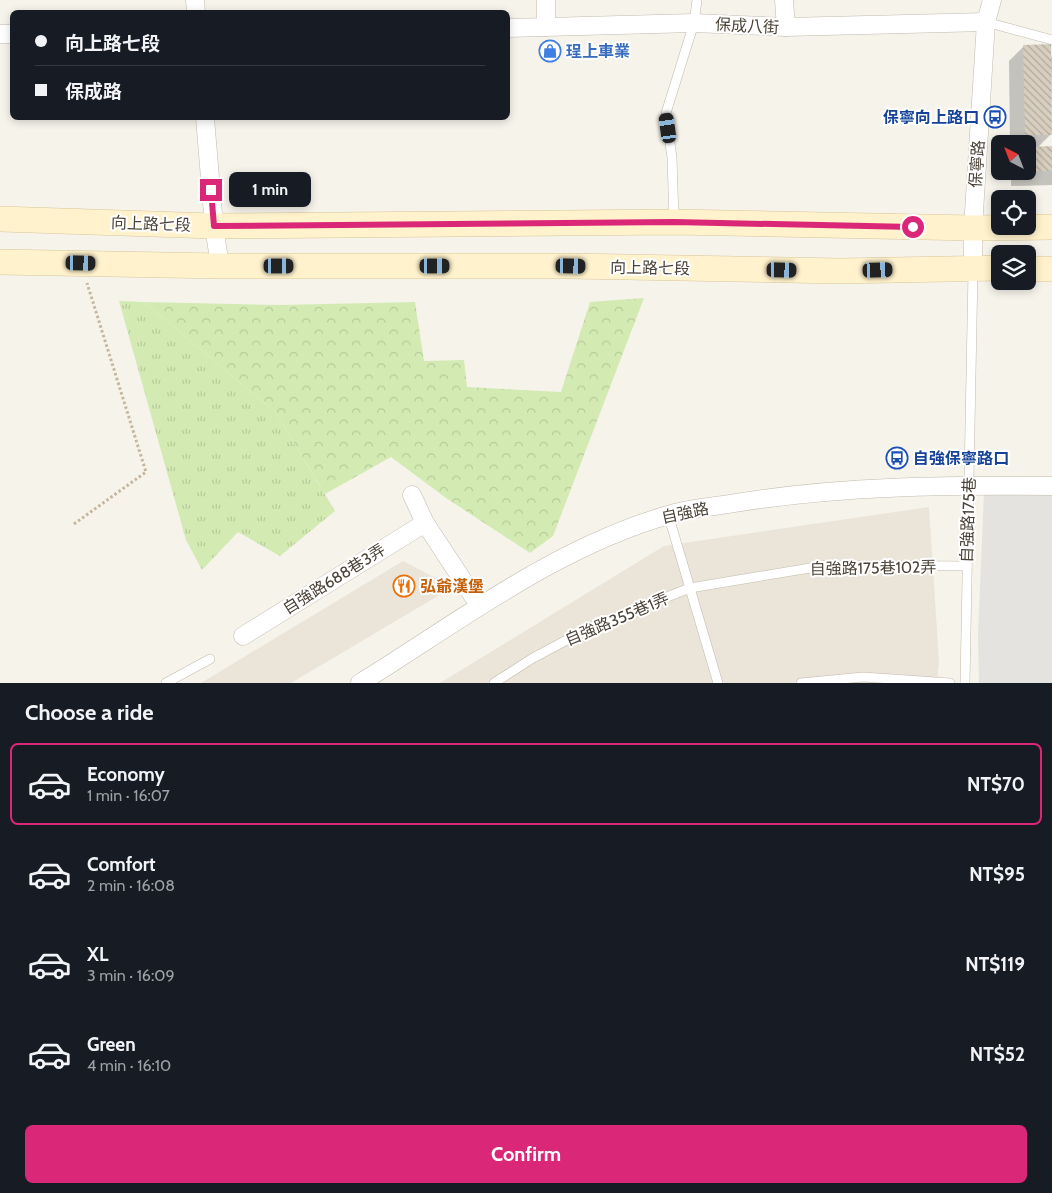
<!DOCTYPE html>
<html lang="en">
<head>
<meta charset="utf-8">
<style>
  :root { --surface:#171b24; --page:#20242c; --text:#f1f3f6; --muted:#9ea1a6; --line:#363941; --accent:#db2777 }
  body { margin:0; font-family:Cabin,"Noto Sans TC",sans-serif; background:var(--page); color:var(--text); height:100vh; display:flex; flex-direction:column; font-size:19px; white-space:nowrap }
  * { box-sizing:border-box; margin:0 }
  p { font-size:16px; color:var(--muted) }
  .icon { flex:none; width:28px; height:28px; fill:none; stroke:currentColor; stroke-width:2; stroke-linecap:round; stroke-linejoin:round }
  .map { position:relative; height:683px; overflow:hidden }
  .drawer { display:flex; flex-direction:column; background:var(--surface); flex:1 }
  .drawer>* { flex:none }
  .guide { position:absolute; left:10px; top:10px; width:500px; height:110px; border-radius:8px; box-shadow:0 2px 8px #0003; display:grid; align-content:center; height:110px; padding:0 25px; background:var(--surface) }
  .needle { width:32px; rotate:318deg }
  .tools { position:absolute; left:991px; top:135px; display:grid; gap:10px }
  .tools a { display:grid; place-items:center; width:45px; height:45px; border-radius:8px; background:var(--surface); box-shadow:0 2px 8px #0003; font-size:25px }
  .end { position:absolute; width:22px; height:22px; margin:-11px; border:6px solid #db2777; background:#fff; box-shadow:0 0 0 2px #fff }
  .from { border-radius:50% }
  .bubble { position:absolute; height:35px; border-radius:8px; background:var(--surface); box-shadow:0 2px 8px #0003; font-size:16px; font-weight:700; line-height:35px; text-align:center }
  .car { position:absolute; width:15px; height:30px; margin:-15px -8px; border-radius:6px; box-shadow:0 0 4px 1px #0007; background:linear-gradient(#222 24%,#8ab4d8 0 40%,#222 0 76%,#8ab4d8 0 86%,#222 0) }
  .guide b { display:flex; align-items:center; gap:18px; height:48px; font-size:19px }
  .guide b+b { border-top:1px solid var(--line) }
  .guide i { width:12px; height:12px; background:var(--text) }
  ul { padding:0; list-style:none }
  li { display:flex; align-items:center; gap:15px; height:82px; margin:0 10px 8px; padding:0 15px; border:2px solid transparent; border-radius:8px }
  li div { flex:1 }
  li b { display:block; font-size:19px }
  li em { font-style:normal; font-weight:700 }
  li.active { border-color:var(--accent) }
  li>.icon { width:45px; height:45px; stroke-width:1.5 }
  h2 { padding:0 25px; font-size:22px; line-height:60px }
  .primary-button { display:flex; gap:10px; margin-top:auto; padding:10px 25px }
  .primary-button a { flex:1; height:58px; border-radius:8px; background:var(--accent); color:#fff; font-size:20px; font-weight:700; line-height:58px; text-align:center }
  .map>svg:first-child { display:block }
  .residential { fill:#eae4d9 }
  .grass { fill:url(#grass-tufts) }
  .forest { fill:url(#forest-crowns) }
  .parking { fill:#e5e3df }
  .shadow { fill:#0003 }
  .building { fill:url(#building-back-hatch) }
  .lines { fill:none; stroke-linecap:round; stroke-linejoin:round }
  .lane-casing { stroke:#c2baad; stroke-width:10 }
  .street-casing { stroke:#c2baad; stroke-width:19 }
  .secondary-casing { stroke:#d8c69a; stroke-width:26 }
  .path { stroke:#c5b69d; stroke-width:3; stroke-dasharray:2.5 2.5; stroke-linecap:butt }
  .lane { stroke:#fff; stroke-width:9 }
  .street { stroke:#fff; stroke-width:18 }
  .secondary { stroke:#fff2cc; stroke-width:25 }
  .route { stroke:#db2777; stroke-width:6 }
  .labels { text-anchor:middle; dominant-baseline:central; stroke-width:4; stroke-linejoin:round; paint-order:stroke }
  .street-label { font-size:16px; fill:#4b4338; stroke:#fff }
  .shop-label { font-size:16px; font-weight:bold; fill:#366cbe; stroke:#fff; text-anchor:start }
  .transit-label { font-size:16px; font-weight:bold; fill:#164399; stroke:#fff; text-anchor:end }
  .food-label { font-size:16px; font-weight:bold; fill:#c56008; stroke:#fff; text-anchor:start }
</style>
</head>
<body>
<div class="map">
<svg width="1052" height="683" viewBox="0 0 1052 683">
  <defs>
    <pattern id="grass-tufts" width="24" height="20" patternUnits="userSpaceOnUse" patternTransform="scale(1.25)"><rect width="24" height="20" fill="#d3ebb3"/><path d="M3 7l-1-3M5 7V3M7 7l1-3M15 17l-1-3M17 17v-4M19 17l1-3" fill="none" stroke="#b7cb9b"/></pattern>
    <pattern id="forest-crowns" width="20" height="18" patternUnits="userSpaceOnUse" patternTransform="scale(1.25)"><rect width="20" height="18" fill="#d3ebb3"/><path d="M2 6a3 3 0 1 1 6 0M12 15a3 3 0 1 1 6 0" fill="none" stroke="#b7cb9b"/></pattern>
    <pattern id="building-back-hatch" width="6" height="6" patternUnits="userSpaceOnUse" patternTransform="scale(1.25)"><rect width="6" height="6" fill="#d8cec0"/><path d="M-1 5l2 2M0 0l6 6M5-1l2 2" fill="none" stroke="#b1a99d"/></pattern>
  </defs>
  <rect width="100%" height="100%" fill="#f6f3eb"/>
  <!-- residential -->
  <g class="residential">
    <polygon points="929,507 939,662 937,683 440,683 664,546"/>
    <polygon points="403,561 453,587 291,683 201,683"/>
  </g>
  <!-- grass -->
  <polygon class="grass" points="119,301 144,302 276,413 335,511 280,556 238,532 202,570 186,540"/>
  <!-- forest -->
  <polygon class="forest" points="644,298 553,536 530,553 446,498 391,457 325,494 276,413 144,302 279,305 415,302 424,361 464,360 467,387 561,392 590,302"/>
  <!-- parking -->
  <polygon class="parking" points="984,492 1052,492 1052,683 979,683 978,636"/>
  <!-- shadow -->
  <polygon class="shadow" points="1024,46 1052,57 1051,134 1037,148 1052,148 1052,185 1011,186 1011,171 1028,171 1028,144 1010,144 1009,61"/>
  <!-- building -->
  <g class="building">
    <polygon points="1051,44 1052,135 1025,135 1023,45"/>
    <polygon points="1052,146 1052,171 1028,171 1028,147"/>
  </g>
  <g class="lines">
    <!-- lane casing -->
    <g class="lane-casing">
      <g id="lane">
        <polyline points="986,22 1052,40"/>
        <polyline points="674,219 672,158 666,113 694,23 697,0"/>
        <polyline points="668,514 718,683"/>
        <polyline points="166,683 210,659"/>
        <polyline points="494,683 533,658 593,626 690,588 828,565 967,566"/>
        <polyline points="801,683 863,677 950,683"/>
        <polyline points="965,683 973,271"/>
      </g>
    </g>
    <!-- street casing -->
    <g class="street-casing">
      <g id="street">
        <polyline points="195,0 196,12"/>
        <polyline points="546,0 546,27"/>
        <polyline points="784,0 786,27"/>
        <polyline points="508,28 694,23 786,27 986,22"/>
        <polyline points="0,34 12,34"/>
        <polyline points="205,118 214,226 220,266"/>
        <polyline points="973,268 973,228 986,22 992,0"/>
        <polyline points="412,495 425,523 479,605"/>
        <polyline points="243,636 425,523"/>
        <path d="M360,683c99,-61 194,-135 308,-168 21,-7 45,-8 67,-12 105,-17 211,-18 317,-17"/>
      </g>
    </g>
    <!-- secondary casing -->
    <g class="secondary-casing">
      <g id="secondary">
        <polyline points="0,219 214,226 674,222 973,228 1052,227"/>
        <polyline points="0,262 220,266 571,266 840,271 1000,268"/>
        <polyline points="1028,269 1052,269"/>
      </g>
    </g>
    <!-- path -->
    <polyline class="path" points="74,524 146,472 87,283"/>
    <!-- lane -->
    <use href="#lane" class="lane"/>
    <!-- street -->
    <use href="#street" class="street"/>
    <!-- secondary -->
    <use href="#secondary" class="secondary"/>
  </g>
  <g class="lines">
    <!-- route -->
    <polyline class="route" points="211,190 214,226 674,222 913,227"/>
  </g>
  <!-- icons -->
  <defs>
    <g id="shop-ring" transform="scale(1.125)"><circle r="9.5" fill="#fff" stroke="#3f7fe0" stroke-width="1.5"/><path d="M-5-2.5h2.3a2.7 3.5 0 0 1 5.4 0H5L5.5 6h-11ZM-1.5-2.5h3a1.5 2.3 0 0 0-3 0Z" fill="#3f7fe0"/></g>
    <g id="bus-ring" transform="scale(1.125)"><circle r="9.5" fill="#fff" stroke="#1a4fb4" stroke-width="1.5"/><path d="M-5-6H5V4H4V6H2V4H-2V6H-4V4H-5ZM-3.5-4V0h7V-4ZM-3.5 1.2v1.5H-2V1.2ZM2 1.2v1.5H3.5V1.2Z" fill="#1a4fb4"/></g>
    <g id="restaurant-ring" transform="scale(1.125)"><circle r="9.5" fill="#fff" stroke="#e8710a" stroke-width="1.5"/><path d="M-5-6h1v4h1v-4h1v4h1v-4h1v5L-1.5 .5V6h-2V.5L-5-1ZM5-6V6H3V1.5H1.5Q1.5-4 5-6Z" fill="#e8710a"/></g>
  </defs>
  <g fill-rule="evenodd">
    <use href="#shop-ring" x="550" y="51"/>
    <use href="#bus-ring" x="995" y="117"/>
    <use href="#bus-ring" x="897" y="458"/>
    <use href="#restaurant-ring" x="404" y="586"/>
  </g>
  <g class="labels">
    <!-- street labels -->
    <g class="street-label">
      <text transform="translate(747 26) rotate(3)">保成八街</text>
      <text transform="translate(977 164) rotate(-86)">保寧路</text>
      <text transform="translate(151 224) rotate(2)">向上路七段</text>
      <text transform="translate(650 268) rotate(1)">向上路七段</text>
      <text transform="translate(685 513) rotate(-12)">自強路</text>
      <text transform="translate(968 520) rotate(-88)">自強路175巷</text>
      <text transform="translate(873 568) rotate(-1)">自強路175巷102弄</text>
      <text transform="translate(334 579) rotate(-32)">自強路688巷3弄</text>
      <text transform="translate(617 619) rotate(-23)">自強路355巷1弄</text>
    </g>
    <!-- shop labels -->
    <g class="shop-label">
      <text x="566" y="51">珵上車業</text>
    </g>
    <!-- transit labels -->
    <g class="transit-label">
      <text x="979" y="117">保寧向上路口</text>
      <text x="913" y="458" text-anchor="start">自強保寧路口</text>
    </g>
    <!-- food labels -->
    <g class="food-label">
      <text x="420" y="586">弘爺漢堡</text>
    </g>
  </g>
</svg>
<div class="tools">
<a><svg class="needle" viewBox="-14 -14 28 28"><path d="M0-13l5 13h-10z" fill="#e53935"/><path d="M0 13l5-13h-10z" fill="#9ea1a6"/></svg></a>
<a><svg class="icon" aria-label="locate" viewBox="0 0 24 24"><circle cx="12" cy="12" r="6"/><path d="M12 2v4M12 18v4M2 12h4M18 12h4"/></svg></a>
<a><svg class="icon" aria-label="layers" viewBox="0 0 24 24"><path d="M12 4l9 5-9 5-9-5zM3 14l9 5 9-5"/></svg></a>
</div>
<i class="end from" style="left:913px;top:227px"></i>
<i class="end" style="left:211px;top:190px"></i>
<div class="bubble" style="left:229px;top:172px;width:82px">1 min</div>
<i class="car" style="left:668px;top:128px;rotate:352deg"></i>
<i class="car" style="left:81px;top:263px;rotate:91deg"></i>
<i class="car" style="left:279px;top:266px;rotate:90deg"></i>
<i class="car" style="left:435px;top:266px;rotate:90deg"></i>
<i class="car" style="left:571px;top:266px;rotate:91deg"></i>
<i class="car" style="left:782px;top:270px;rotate:91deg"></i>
<i class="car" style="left:878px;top:270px;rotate:88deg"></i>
<div class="guide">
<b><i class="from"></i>向上路七段</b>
<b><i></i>保成路</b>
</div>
</div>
<section class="drawer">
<h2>Choose a ride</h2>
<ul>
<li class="active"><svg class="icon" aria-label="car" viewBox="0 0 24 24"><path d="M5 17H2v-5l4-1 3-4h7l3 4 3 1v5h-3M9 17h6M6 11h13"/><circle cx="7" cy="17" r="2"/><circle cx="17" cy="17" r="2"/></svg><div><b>Economy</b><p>1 min · 16:07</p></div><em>NT$70</em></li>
<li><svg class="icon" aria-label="car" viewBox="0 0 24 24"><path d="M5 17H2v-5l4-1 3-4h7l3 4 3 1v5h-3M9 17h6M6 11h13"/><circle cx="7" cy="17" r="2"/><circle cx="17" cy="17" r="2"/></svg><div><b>Comfort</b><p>2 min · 16:08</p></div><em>NT$95</em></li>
<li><svg class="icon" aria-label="car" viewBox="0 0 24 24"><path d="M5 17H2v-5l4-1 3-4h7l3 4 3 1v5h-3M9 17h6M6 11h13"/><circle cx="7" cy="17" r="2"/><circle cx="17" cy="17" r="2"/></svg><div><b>XL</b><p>3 min · 16:09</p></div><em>NT$119</em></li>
<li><svg class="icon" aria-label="car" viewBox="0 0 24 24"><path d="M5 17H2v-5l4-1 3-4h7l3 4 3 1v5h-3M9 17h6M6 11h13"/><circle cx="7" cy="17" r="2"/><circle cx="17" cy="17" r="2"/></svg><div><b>Green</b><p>4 min · 16:10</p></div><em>NT$52</em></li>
</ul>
<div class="primary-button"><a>Confirm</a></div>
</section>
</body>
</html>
